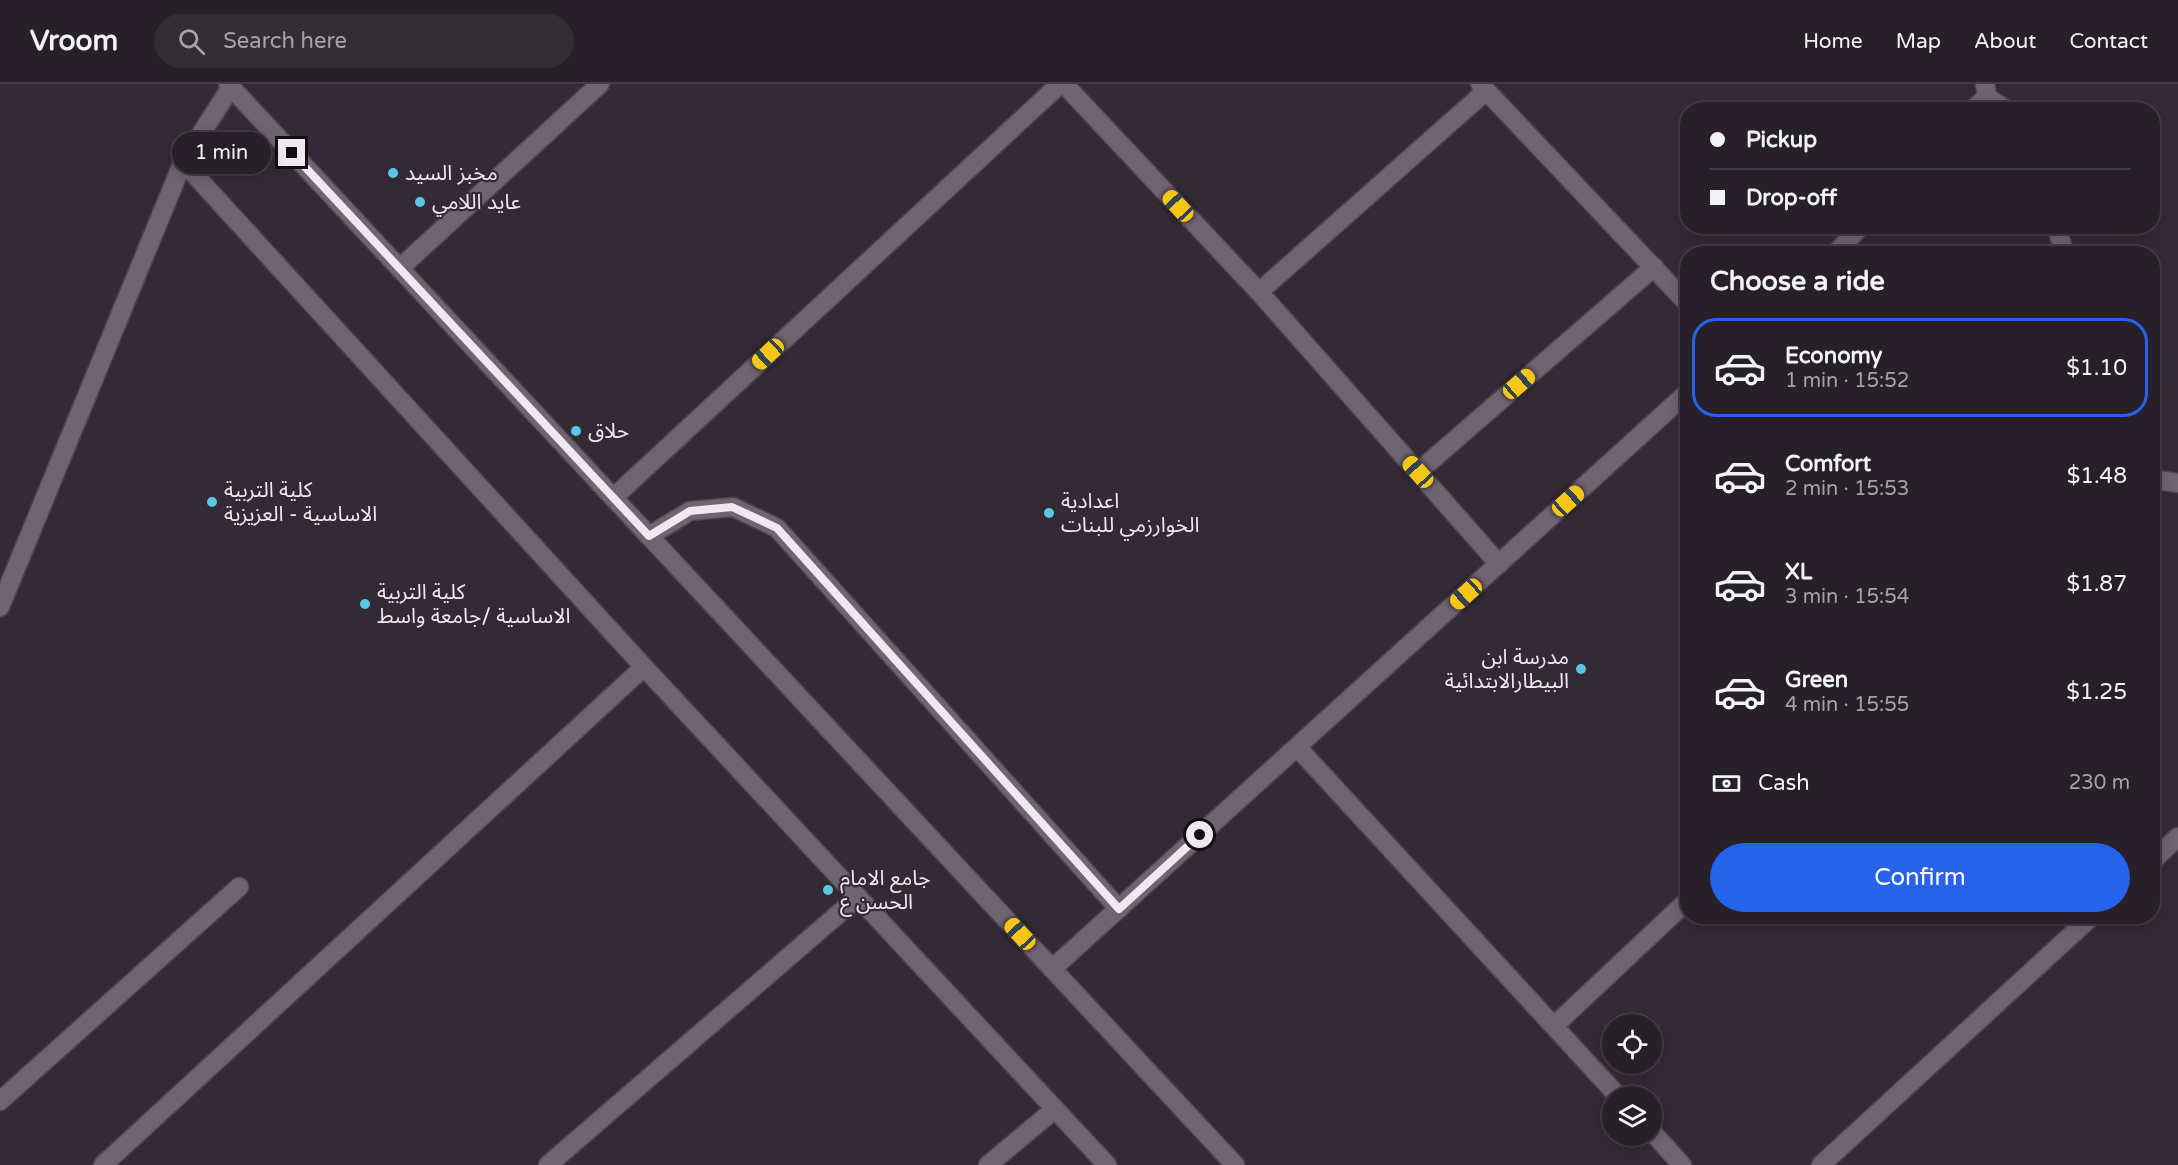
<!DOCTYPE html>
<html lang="en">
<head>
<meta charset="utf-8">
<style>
  :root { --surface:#272028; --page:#332d34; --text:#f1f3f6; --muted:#a4a3a8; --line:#433e45; --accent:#2563eb }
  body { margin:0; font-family:"Varela Round","Noto Sans Arabic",sans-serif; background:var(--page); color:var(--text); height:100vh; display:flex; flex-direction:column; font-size:22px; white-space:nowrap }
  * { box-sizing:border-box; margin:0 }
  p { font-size:20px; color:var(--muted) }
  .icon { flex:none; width:33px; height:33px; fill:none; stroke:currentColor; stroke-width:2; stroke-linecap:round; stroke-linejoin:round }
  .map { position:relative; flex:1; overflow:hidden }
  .details { position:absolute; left:1680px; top:162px; width:480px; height:678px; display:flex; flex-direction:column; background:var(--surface); border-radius:24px; box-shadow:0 3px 15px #0003,0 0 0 2px var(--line) }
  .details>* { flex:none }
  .top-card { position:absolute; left:1680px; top:18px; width:480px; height:132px; border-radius:24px; box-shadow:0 3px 15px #0003,0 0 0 2px var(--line); display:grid; align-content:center; height:132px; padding:0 30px; background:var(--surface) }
  .buttons { position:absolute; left:1602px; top:930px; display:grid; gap:12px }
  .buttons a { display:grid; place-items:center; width:60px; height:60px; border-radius:50%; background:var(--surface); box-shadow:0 3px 15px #0003,0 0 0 2px var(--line); font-size:30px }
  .end { position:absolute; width:27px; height:27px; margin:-14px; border:8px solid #efe8ef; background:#111; box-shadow:0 0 0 3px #111 }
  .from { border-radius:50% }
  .bubble { position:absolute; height:42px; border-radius:21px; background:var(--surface); box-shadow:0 3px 15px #0003,0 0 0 2px var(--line); font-size:20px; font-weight:600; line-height:42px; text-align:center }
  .car { position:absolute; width:18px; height:36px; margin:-18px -9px; border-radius:8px; box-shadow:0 0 4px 2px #0007; background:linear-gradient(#f5c518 24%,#345 0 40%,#f5c518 0 76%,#345 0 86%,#f5c518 0) }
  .top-card b { display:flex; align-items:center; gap:21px; height:57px; font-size:22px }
  .top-card b+b { border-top:2px solid var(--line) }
  .top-card i { width:15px; height:15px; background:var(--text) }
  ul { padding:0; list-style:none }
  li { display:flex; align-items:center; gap:18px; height:99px; margin:0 12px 9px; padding:0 18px; border:3px solid transparent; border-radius:24px }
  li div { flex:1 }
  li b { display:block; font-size:22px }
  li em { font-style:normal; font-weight:600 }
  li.current { border-color:var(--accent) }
  li>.icon { width:54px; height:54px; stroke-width:1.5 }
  h2 { padding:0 30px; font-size:27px; line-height:72px }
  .pay { display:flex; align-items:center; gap:15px; height:66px; padding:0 30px; font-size:22px }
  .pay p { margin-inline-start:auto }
  .primary-button { display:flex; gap:12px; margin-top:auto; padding:12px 30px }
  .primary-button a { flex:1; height:69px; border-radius:36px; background:var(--accent); color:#fff; font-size:24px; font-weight:600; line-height:69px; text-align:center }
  header { display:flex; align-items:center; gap:36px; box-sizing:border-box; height:84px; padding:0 30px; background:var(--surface); border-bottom:2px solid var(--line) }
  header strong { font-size:28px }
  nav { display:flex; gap:33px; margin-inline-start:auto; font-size:21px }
  .search { width:420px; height:54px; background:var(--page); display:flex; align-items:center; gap:15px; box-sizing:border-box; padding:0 21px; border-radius:33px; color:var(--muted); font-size:22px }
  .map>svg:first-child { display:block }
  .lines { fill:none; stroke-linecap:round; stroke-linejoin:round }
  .minor-casing { stroke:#4f454f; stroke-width:21 }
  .minor { stroke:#716472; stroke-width:18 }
  .route { stroke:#efe8ef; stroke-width:8 }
  .poi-dot { fill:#59c8e5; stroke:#342a35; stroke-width:2 }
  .labels { text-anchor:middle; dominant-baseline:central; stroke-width:4.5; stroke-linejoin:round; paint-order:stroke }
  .poi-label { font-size:21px; fill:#efe8ef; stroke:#342a35; text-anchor:start }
</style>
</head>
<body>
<header>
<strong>Vroom</strong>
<div class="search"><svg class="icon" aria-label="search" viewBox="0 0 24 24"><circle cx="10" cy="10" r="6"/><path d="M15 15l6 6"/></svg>Search here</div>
<nav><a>Home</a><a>Map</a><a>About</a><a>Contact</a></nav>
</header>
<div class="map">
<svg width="2178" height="1081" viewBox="0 0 2178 1081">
  <rect width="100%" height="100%" fill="#342a35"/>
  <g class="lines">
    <!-- minor casing -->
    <g class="minor-casing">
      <g id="minor">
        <polyline points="228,0 1235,1081"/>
        <polyline points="1064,0 1259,208 1499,480"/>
        <polyline points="1480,0 1688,220"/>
        <polyline points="1987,13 2007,26"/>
        <polyline points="1972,26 1987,13 1985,0"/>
        <polyline points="183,78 644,583 1107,1081"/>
        <polyline points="2056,142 2065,170"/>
        <polyline points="1835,170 1861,142"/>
        <polyline points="400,184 600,0"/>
        <polyline points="1259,208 1486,7"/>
        <polyline points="1418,388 1654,183"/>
        <polyline points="2152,395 2178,399"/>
        <polyline points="614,413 1060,0"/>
        <polyline points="649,452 690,427 733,423 777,444 1119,825"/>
        <polyline points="0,523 183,78 231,3"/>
        <polyline points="1297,663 1618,1012"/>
        <polyline points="2152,777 2178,753"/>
        <polyline points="1052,885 1688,308"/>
        <polyline points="1554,942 1688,816"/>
        <polyline points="0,1017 239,803"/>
        <polyline points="1652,1048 1682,1081"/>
        <polyline points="103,1081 644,583"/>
        <polyline points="548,1081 858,813"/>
        <polyline points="988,1081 1055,1025"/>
        <polyline points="1821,1081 2092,832"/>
      </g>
    </g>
    <!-- minor -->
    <use href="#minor" class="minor"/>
  </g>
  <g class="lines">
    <!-- route -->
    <polyline class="route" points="292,69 649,452 690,427 732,423 777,444 1119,825 1200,751"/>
  </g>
  <!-- markers -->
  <g class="poi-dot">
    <circle cx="393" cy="89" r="6"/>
    <circle cx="420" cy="118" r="6"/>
    <circle cx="576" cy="347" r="6"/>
    <circle cx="212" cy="418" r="6"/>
    <circle cx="1049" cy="429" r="6"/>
    <circle cx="365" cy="520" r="6"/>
    <circle cx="1581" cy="585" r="6"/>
    <circle cx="828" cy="806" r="6"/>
  </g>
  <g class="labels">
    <!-- poi labels -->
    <g class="poi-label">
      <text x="405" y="89">مخبز السيد</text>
      <text x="432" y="118">عايد اللامي</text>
      <text x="588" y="347">حلاق</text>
      <text x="224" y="406">كلية التربية<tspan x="224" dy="24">الاساسية - العزيزية</tspan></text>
      <text x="1061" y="417">اعدادية<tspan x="1061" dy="24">الخوارزمي للبنات</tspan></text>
      <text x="377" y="508">كلية التربية<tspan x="377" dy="24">الاساسية /جامعة واسط</tspan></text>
      <text x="1569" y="573" text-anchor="end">مدرسة ابن<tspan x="1569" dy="24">البيطارالابتدائية</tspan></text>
      <text x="840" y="794">جامع الامام<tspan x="840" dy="24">الحسن ع</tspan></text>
    </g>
  </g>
</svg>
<div class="buttons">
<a><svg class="icon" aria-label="locate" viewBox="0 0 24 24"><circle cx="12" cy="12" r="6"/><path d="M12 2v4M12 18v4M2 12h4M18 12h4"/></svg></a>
<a><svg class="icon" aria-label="layers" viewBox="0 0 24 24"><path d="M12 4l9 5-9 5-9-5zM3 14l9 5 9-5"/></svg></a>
</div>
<i class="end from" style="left:1200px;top:751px"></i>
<i class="end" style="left:292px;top:69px"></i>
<div class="bubble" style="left:172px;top:48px;width:99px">1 min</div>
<i class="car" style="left:1178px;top:122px;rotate:317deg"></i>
<i class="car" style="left:768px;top:270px;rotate:227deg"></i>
<i class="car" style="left:1519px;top:300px;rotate:49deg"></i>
<i class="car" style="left:1418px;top:388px;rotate:318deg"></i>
<i class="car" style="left:1568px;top:417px;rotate:48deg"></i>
<i class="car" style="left:1466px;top:510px;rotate:228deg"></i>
<i class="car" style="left:1020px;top:850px;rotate:317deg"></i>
<div class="top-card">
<b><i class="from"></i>Pickup</b>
<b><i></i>Drop-off</b>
</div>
<section class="details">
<h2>Choose a ride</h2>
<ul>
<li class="current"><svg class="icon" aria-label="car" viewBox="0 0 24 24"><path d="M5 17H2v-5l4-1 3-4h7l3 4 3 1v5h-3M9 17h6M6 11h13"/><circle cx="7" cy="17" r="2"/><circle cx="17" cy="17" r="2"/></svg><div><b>Economy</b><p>1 min · 15:52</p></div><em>$1.10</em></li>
<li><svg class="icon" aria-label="car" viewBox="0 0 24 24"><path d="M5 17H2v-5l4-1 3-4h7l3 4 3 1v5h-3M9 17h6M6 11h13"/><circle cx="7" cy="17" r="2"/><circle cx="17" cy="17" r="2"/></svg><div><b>Comfort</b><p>2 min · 15:53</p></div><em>$1.48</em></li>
<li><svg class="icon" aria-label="car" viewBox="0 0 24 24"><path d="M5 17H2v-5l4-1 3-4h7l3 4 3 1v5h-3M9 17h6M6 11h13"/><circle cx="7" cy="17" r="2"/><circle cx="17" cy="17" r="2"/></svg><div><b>XL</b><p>3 min · 15:54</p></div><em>$1.87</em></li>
<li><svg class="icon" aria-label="car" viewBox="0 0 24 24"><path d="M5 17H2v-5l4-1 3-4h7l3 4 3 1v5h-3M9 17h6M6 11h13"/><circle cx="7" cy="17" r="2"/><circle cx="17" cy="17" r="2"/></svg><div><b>Green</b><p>4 min · 15:55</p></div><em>$1.25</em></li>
</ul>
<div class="pay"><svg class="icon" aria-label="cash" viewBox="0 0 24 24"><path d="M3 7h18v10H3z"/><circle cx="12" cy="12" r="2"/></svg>Cash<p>230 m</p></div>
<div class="primary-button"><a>Confirm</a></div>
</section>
</div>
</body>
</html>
